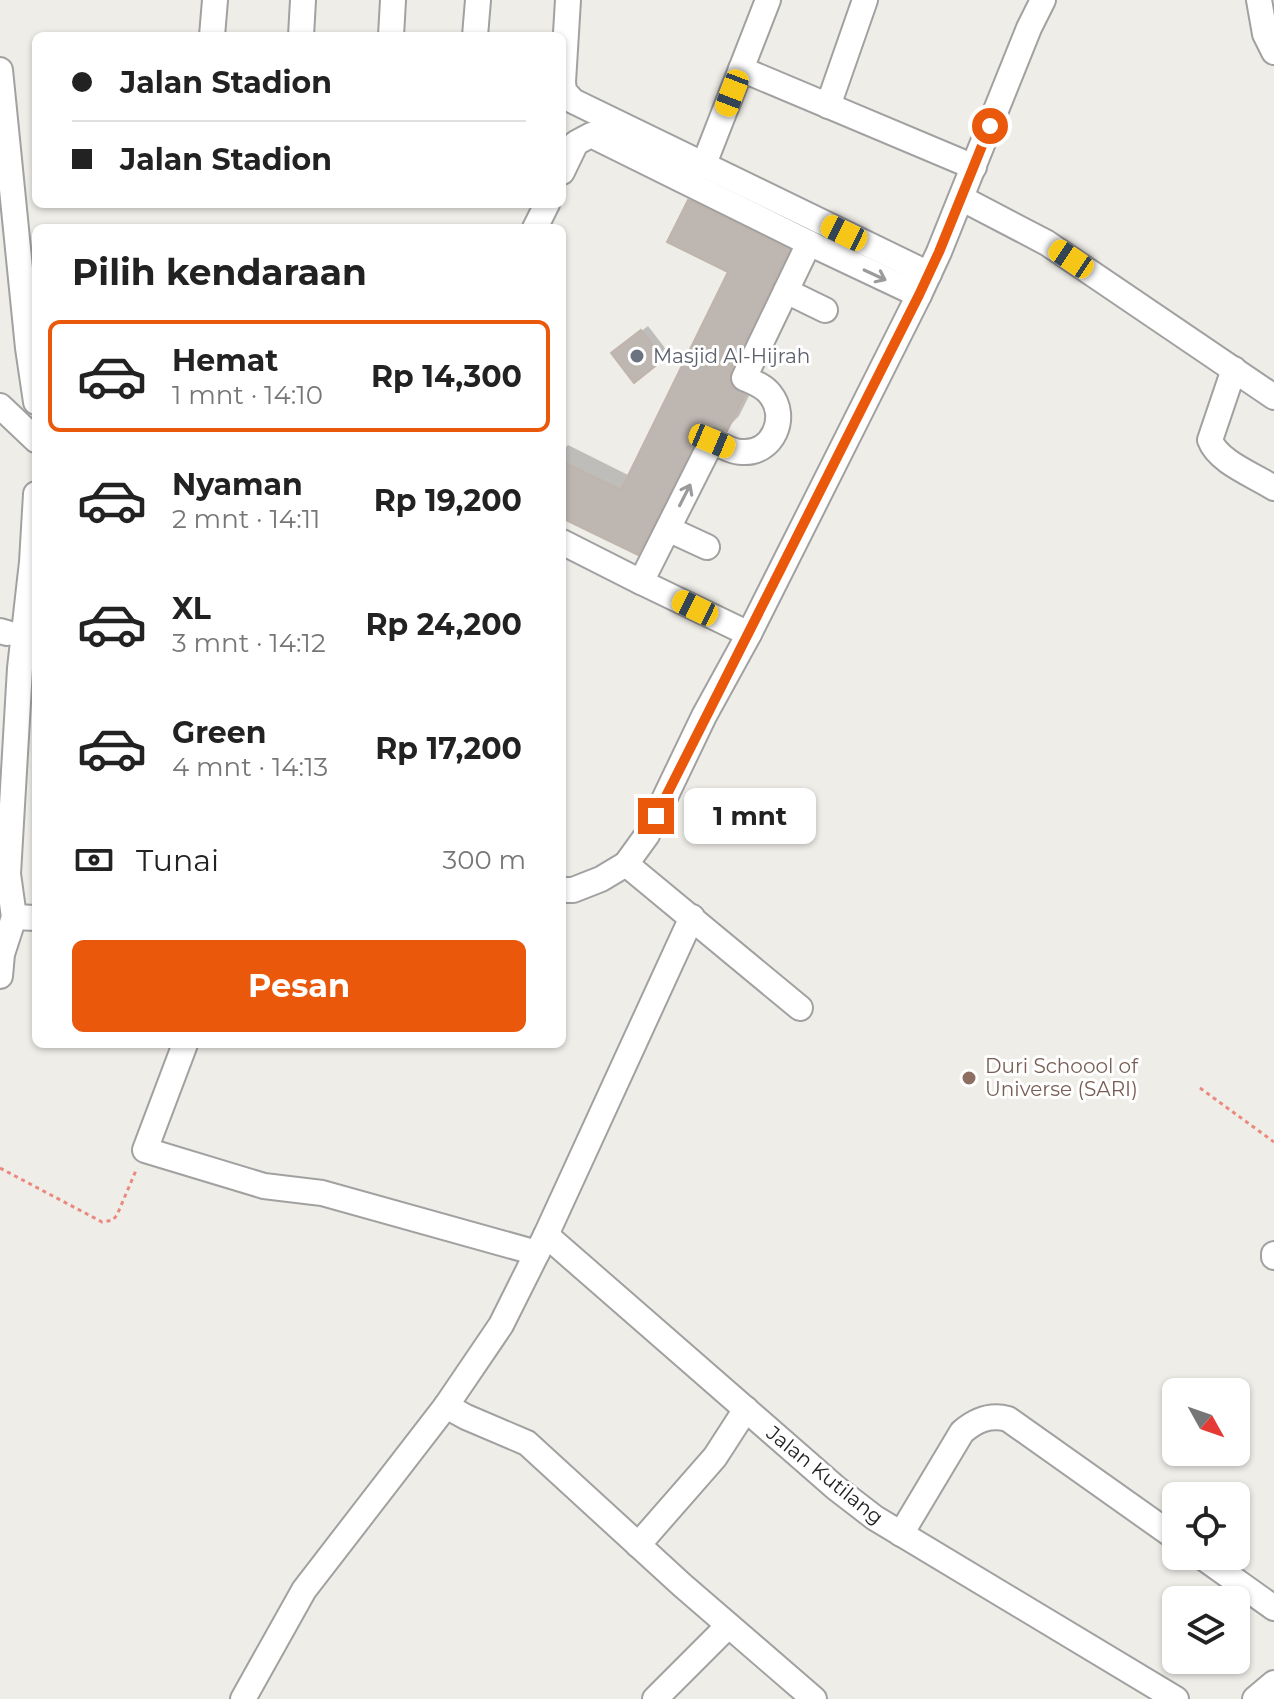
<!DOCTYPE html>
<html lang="id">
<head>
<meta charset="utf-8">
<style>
  :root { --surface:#fff; --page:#f2f2f2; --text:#222; --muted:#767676; --line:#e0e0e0; --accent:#ea580c }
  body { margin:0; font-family:Montserrat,sans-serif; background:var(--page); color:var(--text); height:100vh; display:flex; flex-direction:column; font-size:30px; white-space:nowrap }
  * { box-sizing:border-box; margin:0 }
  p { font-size:26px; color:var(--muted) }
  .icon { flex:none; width:44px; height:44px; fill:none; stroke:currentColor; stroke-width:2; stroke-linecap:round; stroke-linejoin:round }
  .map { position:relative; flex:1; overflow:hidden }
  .panel { position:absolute; left:32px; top:224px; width:534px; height:824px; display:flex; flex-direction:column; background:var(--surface); border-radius:12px; box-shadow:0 2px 6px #0004 }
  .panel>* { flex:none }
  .banner { position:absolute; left:32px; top:32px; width:534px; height:176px; border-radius:12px; box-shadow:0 2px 6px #0004; display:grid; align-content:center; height:176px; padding:0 40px; background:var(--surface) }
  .needle { width:52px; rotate:130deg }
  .controls { position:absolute; left:1162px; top:1378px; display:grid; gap:16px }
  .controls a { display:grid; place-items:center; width:88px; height:88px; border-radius:12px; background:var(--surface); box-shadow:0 2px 6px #0004; font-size:40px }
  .end { position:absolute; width:36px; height:36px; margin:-18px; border:10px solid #ea580c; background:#fff; box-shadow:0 0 0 4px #fff }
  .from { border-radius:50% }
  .bubble { position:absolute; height:56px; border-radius:12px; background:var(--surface); box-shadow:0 2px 6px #0004; font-size:26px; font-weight:700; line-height:56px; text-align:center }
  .car { position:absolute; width:24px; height:48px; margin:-24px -12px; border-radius:10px; box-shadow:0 0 6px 2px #0007; background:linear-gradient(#f5c518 24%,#345 0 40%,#f5c518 0 76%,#345 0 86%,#f5c518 0) }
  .banner b { display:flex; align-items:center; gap:28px; height:76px; font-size:30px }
  .banner b+b { border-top:2px solid var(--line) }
  .banner i { width:20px; height:20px; background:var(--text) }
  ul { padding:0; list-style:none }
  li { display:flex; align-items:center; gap:24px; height:112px; margin:0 16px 12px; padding:0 24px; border:4px solid transparent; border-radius:12px }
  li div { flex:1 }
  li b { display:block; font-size:30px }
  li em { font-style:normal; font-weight:700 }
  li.active { border-color:var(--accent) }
  li>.icon { width:72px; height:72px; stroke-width:1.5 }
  h2 { padding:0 40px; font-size:36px; line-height:96px }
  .pay { display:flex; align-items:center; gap:20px; height:88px; padding:0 40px; font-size:30px }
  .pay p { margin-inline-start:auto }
  .action { display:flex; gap:16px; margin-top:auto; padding:16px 40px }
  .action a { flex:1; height:92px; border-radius:12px; background:var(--accent); color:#fff; font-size:32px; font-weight:700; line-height:92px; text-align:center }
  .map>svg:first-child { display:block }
  .shadow { fill:#0003 }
  .building { fill:#bdb6b1; stroke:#c0b4ac; stroke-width:2 }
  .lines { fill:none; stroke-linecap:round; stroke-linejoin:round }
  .minor-casing { stroke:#a1a1a1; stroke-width:28 }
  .path { stroke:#ea897e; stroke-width:3; stroke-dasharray:4 4; stroke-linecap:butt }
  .minor { stroke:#fff; stroke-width:24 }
  .oneway { stroke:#9b9b9b }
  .route { stroke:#ea580c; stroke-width:10 }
  .worship-dot { fill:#6b7280; stroke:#fff; stroke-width:3 }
  .education-dot { fill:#8d6e63; stroke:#fff; stroke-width:3 }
  .labels { text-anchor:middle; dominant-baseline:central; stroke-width:6; stroke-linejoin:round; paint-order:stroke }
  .worship-label { font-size:20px; fill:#5b616d; stroke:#fff; text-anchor:start }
  .education-label { font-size:20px; fill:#785e54; stroke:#fff; text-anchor:start }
  .street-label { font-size:20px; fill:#202020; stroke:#fff }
</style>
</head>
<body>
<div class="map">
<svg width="1274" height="1699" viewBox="0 0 1274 1699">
  <rect width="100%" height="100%" fill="#efede8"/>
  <!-- shadow -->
  <g class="shadow">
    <polygon points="702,188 800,237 756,382 739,416 726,429 708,425 650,540 637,553 562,516 562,451 568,445 630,476 731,271 690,201"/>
    <polygon points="648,326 668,352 662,358 619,348"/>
  </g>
  <!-- building -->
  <g class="building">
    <polygon points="688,200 789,250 730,372 731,386 745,395 727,431 710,426 699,434 638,555 562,518 562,461 621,490 728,272 667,242"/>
    <polygon points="641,330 664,359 634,383 611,353"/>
  </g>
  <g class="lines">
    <!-- minor casing -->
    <g class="minor-casing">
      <g id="minor">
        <polyline points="568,0 563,82 564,91 573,101 929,274"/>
        <polyline points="1259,0 1265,34 1274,52"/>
        <polyline points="212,36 215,0"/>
        <polyline points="301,36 303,0"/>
        <polyline points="391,36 393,0"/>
        <polyline points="475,36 478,0"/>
        <polyline points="741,69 974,167"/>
        <polyline points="0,70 28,348 36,402"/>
        <polyline points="828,106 865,0"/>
        <polyline points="704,164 768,0"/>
        <polyline points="562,172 576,143 591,135 809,243"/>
        <polyline points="961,198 1047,243 1274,397"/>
        <polyline points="535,228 547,204"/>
        <polyline points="786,291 825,310"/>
        <path d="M1234,369l-24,71c8,22 44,35 64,48"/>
        <polyline points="0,406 36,440"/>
        <polyline points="668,529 707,547"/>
        <polyline points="562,542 641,582"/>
        <polyline points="0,631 7,633"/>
        <path d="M749,634l-108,-52 71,-141c9,4 20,11 30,11 31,2 47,-35 28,-58 -6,-8 -17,-12 -26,-16l65,-135 110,52"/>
        <polyline points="626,864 800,1008"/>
        <polyline points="562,890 573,890 601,879 626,864 647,835 704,716 749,634 919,295 939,252 1029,28 1043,0"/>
        <polyline points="14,917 8,874 20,668 32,562 36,494"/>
        <polyline points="0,976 2,954 14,917 36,918"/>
        <polyline points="185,1044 145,1150 264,1186 322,1193 537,1253"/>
        <polyline points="546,1235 836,1488 875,1518 1176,1699"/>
        <polyline points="1274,1254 1274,1257"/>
        <polyline points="446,1406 466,1417 527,1443 682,1585 814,1699"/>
        <path d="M901,1534l61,-102c14,-12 28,-18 46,-13l168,119"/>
        <polyline points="638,1545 715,1457 746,1409"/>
        <polyline points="1201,1556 1274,1608"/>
        <polyline points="243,1699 304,1590 446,1406 501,1325 546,1235 692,917"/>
        <polyline points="655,1699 728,1626"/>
        <polyline points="1255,1699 1274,1683"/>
      </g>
    </g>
    <!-- path -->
    <g class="path">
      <polyline points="1200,1088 1274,1142"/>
      <polyline points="0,1168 102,1222 113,1220 117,1215 137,1168"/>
    </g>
    <!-- minor -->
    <use href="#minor" class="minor"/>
  </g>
  <!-- one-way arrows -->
  <defs><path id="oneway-shaft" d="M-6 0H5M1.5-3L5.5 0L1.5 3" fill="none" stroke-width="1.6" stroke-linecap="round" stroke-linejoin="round" transform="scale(2)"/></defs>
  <g class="oneway">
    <use href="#oneway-shaft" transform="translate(875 275) rotate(25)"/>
    <use href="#oneway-shaft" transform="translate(685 495) rotate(-63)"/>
  </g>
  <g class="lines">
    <!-- route -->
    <polyline class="route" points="656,816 919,295 939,252 990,126"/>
  </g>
  <!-- markers -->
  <circle class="worship-dot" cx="637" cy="356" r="8"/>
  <circle class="education-dot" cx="969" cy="1078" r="8"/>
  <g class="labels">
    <!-- worship labels -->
    <g class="worship-label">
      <text x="653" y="356">Masjid Al-Hijrah</text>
    </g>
    <!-- education labels -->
    <g class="education-label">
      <text x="985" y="1066">Duri Schoool of<tspan x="985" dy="23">Universe (SARI)</tspan></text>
    </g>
    <!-- street labels -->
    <g class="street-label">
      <text transform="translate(825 1475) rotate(39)">Jalan Kutilang</text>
    </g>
  </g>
</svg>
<div class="controls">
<a><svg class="needle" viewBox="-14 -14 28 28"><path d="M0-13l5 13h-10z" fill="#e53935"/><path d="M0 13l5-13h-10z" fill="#767676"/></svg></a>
<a><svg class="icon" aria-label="locate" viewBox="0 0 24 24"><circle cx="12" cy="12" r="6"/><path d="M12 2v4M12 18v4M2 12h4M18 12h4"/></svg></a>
<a><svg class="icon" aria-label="layers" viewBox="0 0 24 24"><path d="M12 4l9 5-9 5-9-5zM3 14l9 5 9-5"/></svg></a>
</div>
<i class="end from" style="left:990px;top:126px"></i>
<i class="end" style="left:656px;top:816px"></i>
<div class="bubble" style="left:684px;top:788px;width:132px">1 mnt</div>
<i class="car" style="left:732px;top:93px;rotate:201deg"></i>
<i class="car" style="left:844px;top:233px;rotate:296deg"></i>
<i class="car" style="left:1071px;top:259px;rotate:304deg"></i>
<i class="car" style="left:712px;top:441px;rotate:113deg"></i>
<i class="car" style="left:695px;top:608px;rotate:296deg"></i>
<div class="banner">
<b><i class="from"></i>Jalan Stadion</b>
<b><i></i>Jalan Stadion</b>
</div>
<section class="panel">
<h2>Pilih kendaraan</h2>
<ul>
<li class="active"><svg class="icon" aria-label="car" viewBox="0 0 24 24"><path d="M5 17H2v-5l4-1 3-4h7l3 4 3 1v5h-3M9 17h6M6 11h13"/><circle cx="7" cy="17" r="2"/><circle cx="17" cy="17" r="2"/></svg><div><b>Hemat</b><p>1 mnt · 14:10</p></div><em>Rp 14,300</em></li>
<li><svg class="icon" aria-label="car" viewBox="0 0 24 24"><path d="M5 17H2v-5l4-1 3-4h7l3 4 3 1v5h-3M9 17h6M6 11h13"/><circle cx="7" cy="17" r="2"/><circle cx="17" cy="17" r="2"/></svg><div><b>Nyaman</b><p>2 mnt · 14:11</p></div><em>Rp 19,200</em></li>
<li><svg class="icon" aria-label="car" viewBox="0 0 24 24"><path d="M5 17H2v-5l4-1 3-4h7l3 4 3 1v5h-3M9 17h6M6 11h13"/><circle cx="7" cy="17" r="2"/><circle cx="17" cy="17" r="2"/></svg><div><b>XL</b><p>3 mnt · 14:12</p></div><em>Rp 24,200</em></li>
<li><svg class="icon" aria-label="car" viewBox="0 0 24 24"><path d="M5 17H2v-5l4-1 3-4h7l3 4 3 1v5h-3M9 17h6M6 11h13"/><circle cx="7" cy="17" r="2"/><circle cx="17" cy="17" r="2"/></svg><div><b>Green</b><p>4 mnt · 14:13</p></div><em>Rp 17,200</em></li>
</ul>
<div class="pay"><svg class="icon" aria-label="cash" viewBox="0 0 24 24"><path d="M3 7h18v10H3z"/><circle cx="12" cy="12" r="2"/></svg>Tunai<p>300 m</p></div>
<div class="action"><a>Pesan</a></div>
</section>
</div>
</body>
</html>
